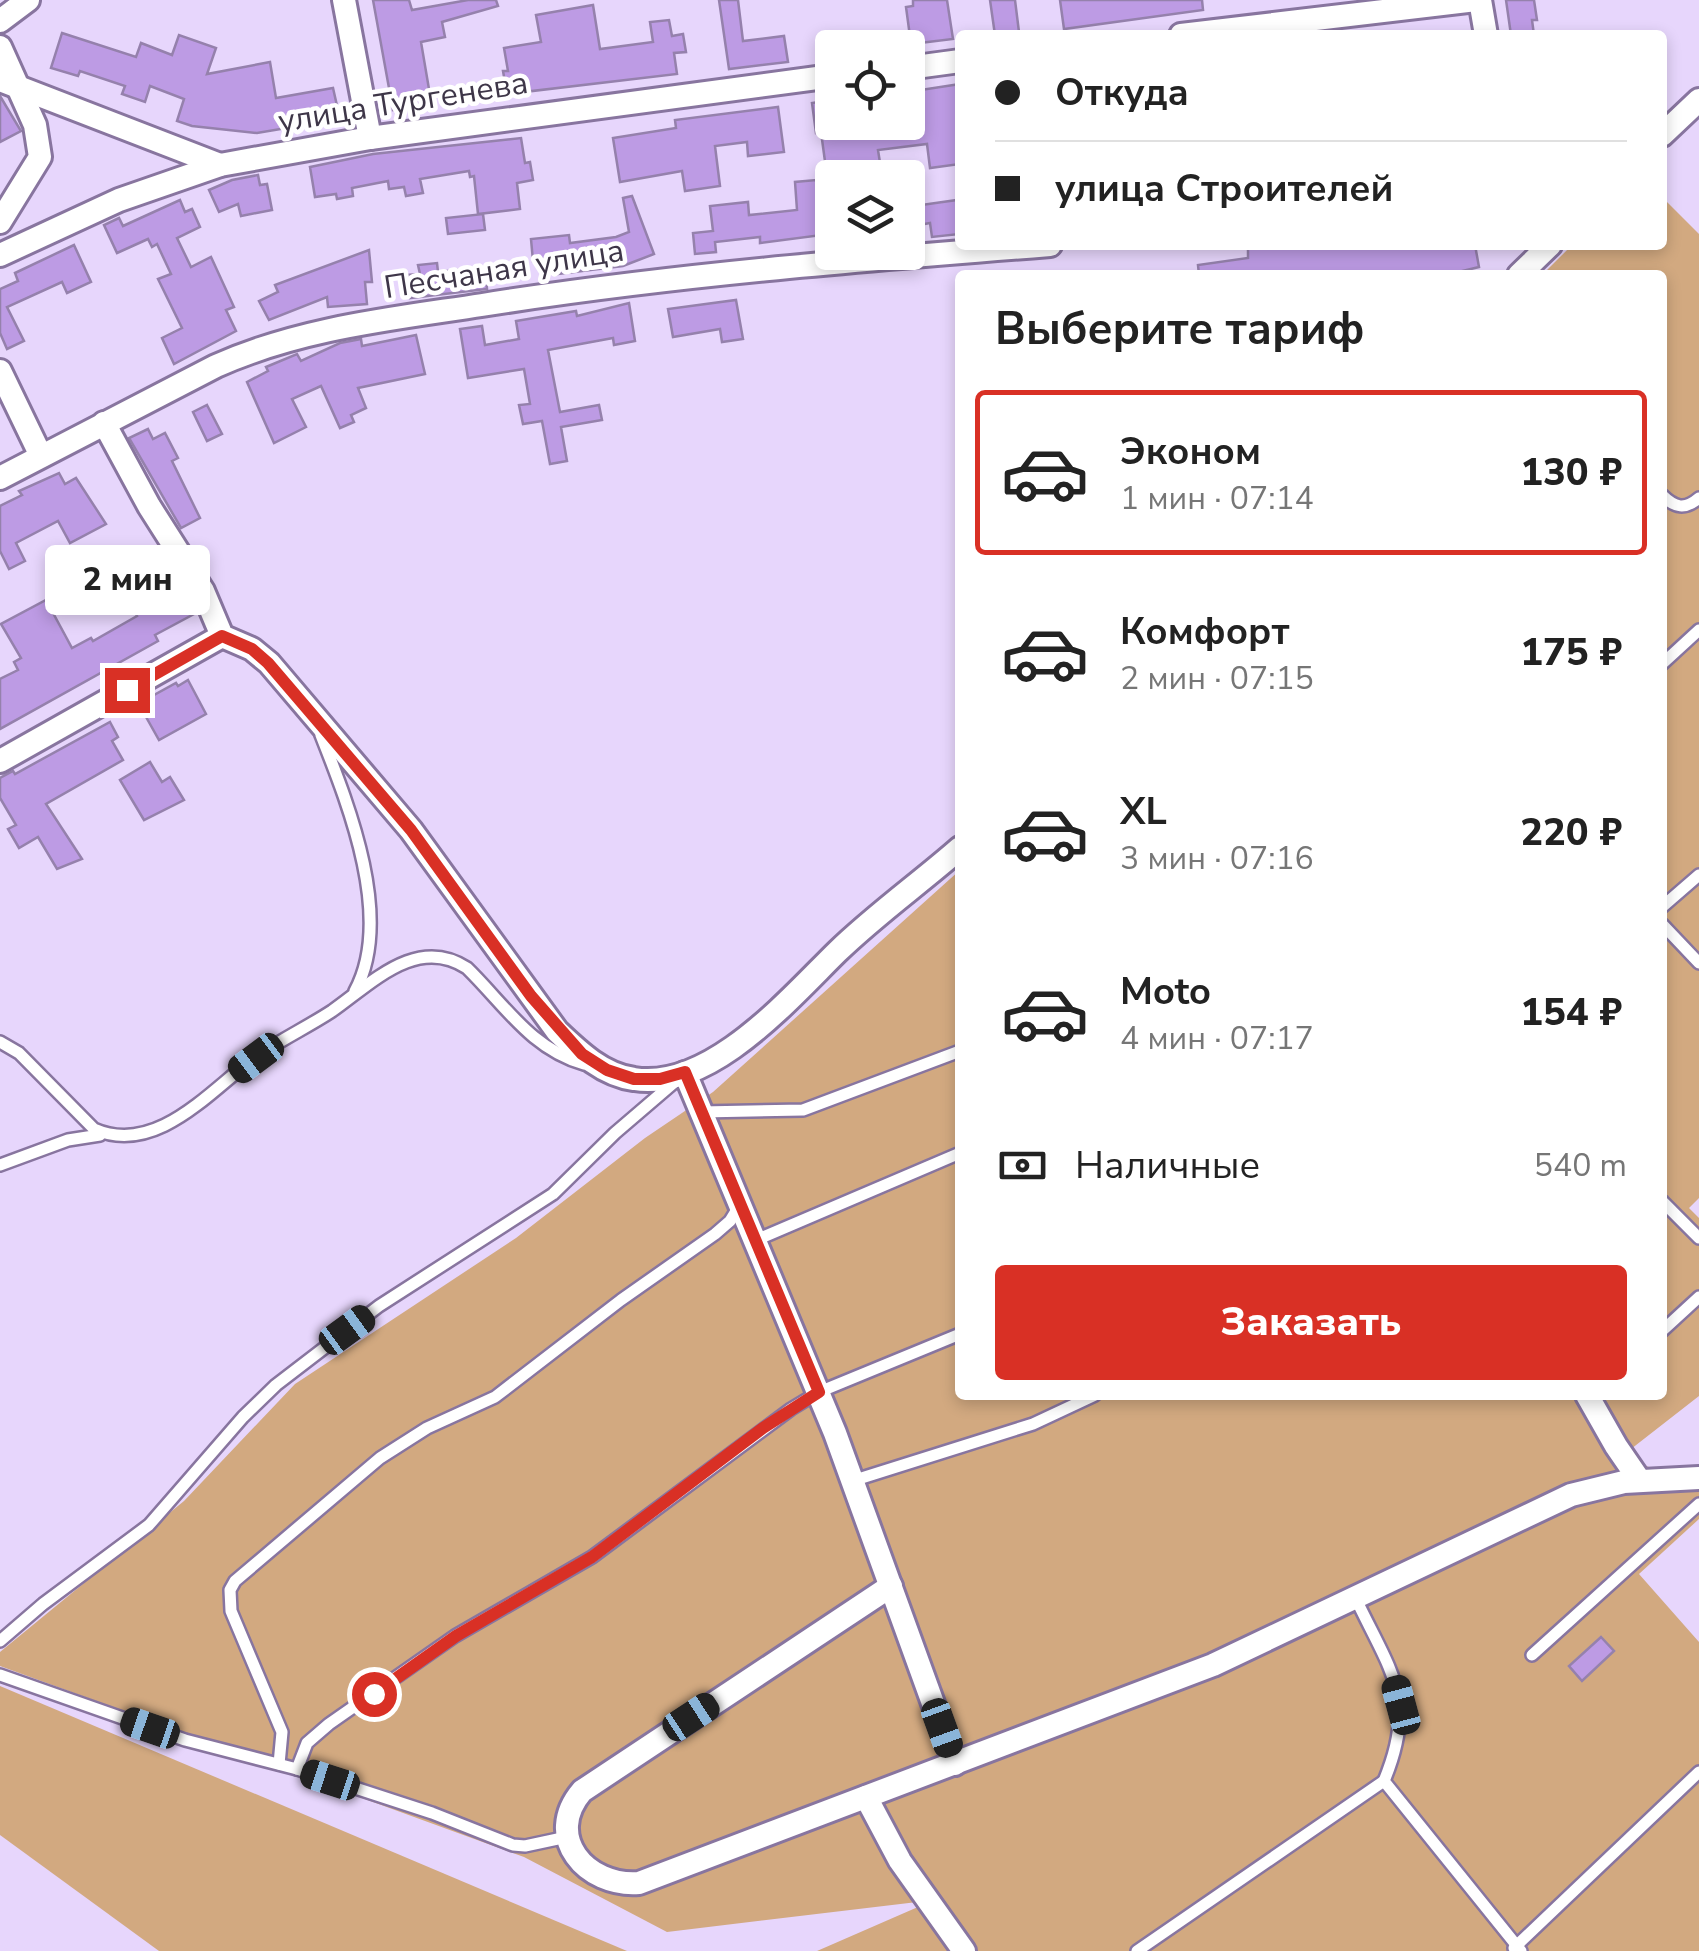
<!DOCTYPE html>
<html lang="ru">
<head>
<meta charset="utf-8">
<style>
  :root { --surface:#fff; --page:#f2f2f2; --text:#222; --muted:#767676; --line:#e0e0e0; --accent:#d93025 }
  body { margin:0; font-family:"Nunito Sans",sans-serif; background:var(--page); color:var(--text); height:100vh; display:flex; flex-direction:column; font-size:38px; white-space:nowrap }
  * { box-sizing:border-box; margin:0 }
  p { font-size:32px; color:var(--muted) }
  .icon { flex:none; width:55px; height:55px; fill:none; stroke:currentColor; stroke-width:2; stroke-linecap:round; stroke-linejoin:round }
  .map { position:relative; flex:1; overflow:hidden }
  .side { position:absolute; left:955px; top:270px; width:712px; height:1130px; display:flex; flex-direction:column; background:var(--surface); border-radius:10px; box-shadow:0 5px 15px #0003 }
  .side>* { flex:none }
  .guide { position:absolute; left:955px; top:30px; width:712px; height:220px; border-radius:10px; box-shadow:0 5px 15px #0003; display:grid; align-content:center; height:220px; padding:0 40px; background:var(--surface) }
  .fabs { position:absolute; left:815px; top:30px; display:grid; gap:20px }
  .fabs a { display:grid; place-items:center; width:110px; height:110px; border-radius:10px; background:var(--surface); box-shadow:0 5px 15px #0003; font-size:50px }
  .end { position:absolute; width:45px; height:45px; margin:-22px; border:12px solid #d93025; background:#fff; box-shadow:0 0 0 5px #fff }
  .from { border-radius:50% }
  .bubble { position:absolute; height:70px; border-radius:10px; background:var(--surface); box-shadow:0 5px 15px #0003; font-size:32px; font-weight:800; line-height:70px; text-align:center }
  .car { position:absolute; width:30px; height:60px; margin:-30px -15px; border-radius:12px; box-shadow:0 0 8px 2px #0007; background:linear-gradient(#222 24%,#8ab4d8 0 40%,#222 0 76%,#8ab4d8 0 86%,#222 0) }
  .guide b { display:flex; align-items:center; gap:35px; height:95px; font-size:38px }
  .guide b+b { border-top:2px solid var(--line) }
  .guide i { width:25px; height:25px; background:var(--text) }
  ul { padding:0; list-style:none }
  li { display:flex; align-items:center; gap:30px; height:165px; margin:0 20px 15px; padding:0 20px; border:5px solid transparent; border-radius:10px }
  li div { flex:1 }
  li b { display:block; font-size:38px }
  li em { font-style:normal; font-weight:800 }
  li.current { border-color:var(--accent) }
  li>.icon { width:90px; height:90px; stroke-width:1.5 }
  h2 { padding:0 40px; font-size:45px; line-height:120px }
  .pay { display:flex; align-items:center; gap:25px; height:110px; padding:0 40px; font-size:38px }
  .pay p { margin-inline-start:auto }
  .primary-button { display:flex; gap:20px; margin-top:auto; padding:20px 40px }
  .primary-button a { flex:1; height:115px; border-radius:10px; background:var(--accent); color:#fff; font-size:40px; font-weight:800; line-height:115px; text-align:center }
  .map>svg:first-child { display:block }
  .green { fill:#d2a980 }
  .building { fill:#bd9be4; stroke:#9581ac; stroke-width:2.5 }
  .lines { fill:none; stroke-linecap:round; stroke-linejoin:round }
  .lane-casing { stroke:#88759f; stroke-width:16 }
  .street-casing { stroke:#88759f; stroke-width:28 }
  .lane { stroke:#fff; stroke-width:11 }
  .street { stroke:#fff; stroke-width:22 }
  .route { stroke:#d93025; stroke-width:12 }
  .labels { text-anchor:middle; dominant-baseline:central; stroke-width:9; stroke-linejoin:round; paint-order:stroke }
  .street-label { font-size:32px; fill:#3e3648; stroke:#fff }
</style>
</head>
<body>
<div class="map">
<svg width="1699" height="1951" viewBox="0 0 1699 1951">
  <rect width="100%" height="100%" fill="#e7d6fc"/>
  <!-- green -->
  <g class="green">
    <polygon points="1663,198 1699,234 1699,1198 1689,1208 1699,1218 1699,1396 1631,1449 1639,1464 1699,1482 1699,1519 1639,1574 1699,1642 1699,1951 817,1951 934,1900 667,1932 524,1857 0,1666 0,1652 184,1501 295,1384 516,1238 645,1138 713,1092 960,870 960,1395 1662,1395 1662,275 1542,275 1572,245 1662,245"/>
    <polygon points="0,1686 627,1951 159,1951 0,1835"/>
  </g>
  <!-- building -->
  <g class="building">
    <polygon points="373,0 409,0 412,10 468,0 496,0 498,6 442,22 445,37 421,42 430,95 423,96 424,105 393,110"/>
    <polygon points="719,0 738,0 743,41 784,36 788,62 729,69"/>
    <polygon points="913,0 947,0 953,39 911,44 906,7 913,6"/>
    <polygon points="990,0 1015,0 1019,32 995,35"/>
    <polygon points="1060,0 1202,0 1203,10 1064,29"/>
    <polygon points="1506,0 1534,0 1537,20 1532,20 1534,35 1511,35"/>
    <polygon points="593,5 600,49 653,42 650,22 669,20 672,36 683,34 686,52 674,53 677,74 507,94 503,71 508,71 504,48 541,42 536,15"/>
    <polygon points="62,33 136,57 141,43 172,55 179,35 216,48 207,74 270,62 276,98 333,88 340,119 257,133 192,126 177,121 184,99 150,86 145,102 122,94 125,86 80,71 78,76 51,68"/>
    <polygon points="960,84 960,164 930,168 927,144 878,150 881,169 827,176 821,132 816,133 812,103 832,100 832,122 908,122 908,119 918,118 914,91"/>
    <polygon points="0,96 21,131 0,142"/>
    <polygon points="778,107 784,152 748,156 747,142 715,146 720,186 685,191 682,171 620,182 613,138 676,128 675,120"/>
    <polygon points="521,138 525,163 530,162 533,180 517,183 520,209 478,214 474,176 470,177 469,171 420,179 423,193 406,196 404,187 389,189 388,181 352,188 353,196 337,199 336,194 315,197 310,167 373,154"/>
    <polygon points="258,175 260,185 267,184 272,210 241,216 238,204 219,212 209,190 232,180"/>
    <polygon points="816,180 822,235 760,243 760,237 715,242 716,252 695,254 693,233 713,231 710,206 748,202 749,215 797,210 795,182"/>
    <polygon points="632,196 654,254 623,266 557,274 555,258 533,261 531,239 569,235 570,243 616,237 629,232 623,198"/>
    <polygon points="180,200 185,212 192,209 200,227 177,238 191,267 211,257 234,307 226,310 236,331 174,364 162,338 182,328 158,279 171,274 157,244 152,247 148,239 117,253 104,225 119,218 123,226"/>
    <polygon points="957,200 960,234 932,237 930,223 908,227 908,210 914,209 914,206"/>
    <polygon points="483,214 485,230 448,234 446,218"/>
    <polygon points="74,245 91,282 67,293 62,282 7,307 24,341 7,349 0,333 0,289 18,281 15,273"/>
    <polygon points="1269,245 1475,245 1479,267 1446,275 1199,275 1198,265 1248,258 1248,249"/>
    <polygon points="369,250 372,282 365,282 367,304 328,307 327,297 269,320 259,301 278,292 275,285"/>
    <polygon points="437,263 438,272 485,267 487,289 410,298 407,275 420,274 418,265"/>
    <polygon points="736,300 743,339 722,342 720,329 673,337 668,309"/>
    <polygon points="629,303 635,341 614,345 613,338 548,350 560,412 599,405 602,420 561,427 567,461 550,464 542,421 523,424 519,405 530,404 524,369 468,378 460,329 482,326 485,345 519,339 516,321 576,311 577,316"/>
    <polygon points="416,335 425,374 358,388 366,408 351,415 354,422 340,428 321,386 292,399 306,427 274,443 247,382 268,371 266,367 297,354 301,361 340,343 361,339 362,346"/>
    <polygon points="207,405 222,434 207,441 193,412"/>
    <polygon points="148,429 153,439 165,433 178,458 172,461 200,518 181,528 129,438"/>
    <polygon points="59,473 65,484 76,478 106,524 70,543 58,521 16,543 25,561 9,569 0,551 0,506 22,495 19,491"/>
    <polygon points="177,585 194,614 155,635 158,641 0,729 0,679 18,670 14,662 21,658 1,624 46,600 72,648 91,638 93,641 137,616 134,610"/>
    <polygon points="188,680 206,714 159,740 141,708 147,704 145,700 176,683 178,686"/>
    <polygon points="110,722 118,737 112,741 123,760 46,804 82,859 57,869 38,837 19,848 8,829 16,825 0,798 0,778 13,771 15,774"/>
    <polygon points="150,762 162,782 170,777 184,800 144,820 120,780"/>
    <polygon points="1601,1637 1614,1651 1582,1681 1569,1666"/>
  </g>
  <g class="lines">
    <!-- lane casing -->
    <g class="lane-casing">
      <g id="lane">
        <path d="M1662,495c13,13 23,15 37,3"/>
        <polyline points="1662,664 1699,630"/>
        <path d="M321,735c28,71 73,184 34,256"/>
        <polyline points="1662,907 1699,875"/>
        <polyline points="1662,924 1699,963"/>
        <path d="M0,1042l19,11 75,76c61,27 114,-36 159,-70 25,-18 53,-31 79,-48 40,-28 85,-76 135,-43 37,36 64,81 117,96"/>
        <polyline points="701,1112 803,1110 960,1051"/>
        <polyline points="0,1165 68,1140 100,1135"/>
        <polyline points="1662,1201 1699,1238"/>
        <polyline points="756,1240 960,1153"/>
        <polyline points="1662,1331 1699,1297"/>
        <polyline points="852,1481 1033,1424 1095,1395"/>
        <path d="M1356,1599c35,74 62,100 28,182l137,170"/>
        <polyline points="0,1641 43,1604 149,1525 243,1417 276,1385 379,1306 553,1194 615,1133 678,1079"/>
        <polyline points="1532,1655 1699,1504"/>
        <polyline points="0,1675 185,1740 297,1769 432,1813 513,1845 525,1846 567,1837"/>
        <polyline points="279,1764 282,1732 231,1611 230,1590 235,1581 380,1458 427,1428 495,1397 621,1300 715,1234 730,1221 738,1208"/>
        <polyline points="297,1769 307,1743 329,1724 455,1636 592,1557 791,1409 819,1392 960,1334"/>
        <polyline points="1514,1948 1699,1772"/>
        <polyline points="1137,1951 1384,1781"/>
      </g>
    </g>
    <!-- street casing -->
    <g class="street-casing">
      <g id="street">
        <polyline points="344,0 370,138"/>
        <polyline points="1480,0 1486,35"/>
        <polyline points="0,21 28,0"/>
        <polyline points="1181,35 1476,0"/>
        <polyline points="0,47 35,125 40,157 0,222"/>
        <polyline points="908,68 960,61"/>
        <polyline points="0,80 220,165"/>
        <polyline points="1662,135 1699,100"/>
        <polyline points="0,255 119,200 220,165 370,138 832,76"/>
        <polyline points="1519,275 1550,245"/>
        <polyline points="0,371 41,456"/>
        <path d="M104,423l45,83 54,85 19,45 30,13 17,14 142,167 146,201c22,21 46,44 77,48 76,12 154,-79 203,-127 38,-37 83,-69 123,-104"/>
        <path d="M0,478l216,-112c85,-38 175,-47 266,-61 189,-30 378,-45 568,-60"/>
        <polyline points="0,761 222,636"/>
        <polyline points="685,1073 835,1433 955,1764"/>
        <polyline points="1587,1395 1616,1446 1640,1481"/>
        <path d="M891,1586l-309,205c-39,46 4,96 57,92l574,-218 358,-170 53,-13 75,-4"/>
        <polyline points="866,1797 900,1861 964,1951"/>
      </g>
    </g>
    <!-- lane -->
    <use href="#lane" class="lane"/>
    <!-- street -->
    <use href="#street" class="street"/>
  </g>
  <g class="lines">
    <!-- route -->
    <polyline class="route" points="127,690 222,636 252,649 268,663 411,830 531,996 582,1054 607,1070 634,1079 660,1079 685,1072 819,1392 763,1428 592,1557 456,1636 374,1694"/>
  </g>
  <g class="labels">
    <!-- street labels -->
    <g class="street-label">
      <text transform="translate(403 102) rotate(-9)">улица Тургенева</text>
      <text transform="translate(504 269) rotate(-9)">Песчаная улица</text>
    </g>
  </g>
</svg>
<div class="fabs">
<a><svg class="icon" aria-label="locate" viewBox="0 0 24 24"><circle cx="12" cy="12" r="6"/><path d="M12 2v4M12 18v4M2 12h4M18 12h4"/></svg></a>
<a><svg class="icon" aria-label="layers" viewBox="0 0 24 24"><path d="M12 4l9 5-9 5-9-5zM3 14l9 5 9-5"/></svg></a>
</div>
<i class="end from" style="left:374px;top:1694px"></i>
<i class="end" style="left:127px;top:690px"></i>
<div class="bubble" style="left:45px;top:545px;width:165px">2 мин</div>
<i class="car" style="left:256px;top:1058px;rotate:233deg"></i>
<i class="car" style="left:347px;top:1330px;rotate:54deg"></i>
<i class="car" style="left:1401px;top:1705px;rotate:345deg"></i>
<i class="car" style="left:691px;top:1717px;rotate:57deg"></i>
<i class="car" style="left:150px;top:1728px;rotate:289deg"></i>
<i class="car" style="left:942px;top:1728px;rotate:160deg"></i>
<i class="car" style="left:330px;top:1780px;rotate:288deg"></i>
<div class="guide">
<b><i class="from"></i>Откуда</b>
<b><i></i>улица Строителей</b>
</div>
<section class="side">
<h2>Выберите тариф</h2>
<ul>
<li class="current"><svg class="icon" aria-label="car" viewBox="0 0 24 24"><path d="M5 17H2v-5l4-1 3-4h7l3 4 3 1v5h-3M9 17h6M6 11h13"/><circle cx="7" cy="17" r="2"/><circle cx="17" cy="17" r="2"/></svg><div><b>Эконом</b><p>1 мин · 07:14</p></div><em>130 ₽</em></li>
<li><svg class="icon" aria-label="car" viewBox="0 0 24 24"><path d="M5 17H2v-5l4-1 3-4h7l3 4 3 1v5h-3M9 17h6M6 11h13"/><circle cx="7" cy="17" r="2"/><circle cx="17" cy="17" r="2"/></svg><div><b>Комфорт</b><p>2 мин · 07:15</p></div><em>175 ₽</em></li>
<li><svg class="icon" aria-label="car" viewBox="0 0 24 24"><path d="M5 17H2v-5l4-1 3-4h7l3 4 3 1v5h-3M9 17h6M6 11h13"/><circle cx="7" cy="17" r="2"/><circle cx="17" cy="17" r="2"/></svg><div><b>XL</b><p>3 мин · 07:16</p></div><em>220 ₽</em></li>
<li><svg class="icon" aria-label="car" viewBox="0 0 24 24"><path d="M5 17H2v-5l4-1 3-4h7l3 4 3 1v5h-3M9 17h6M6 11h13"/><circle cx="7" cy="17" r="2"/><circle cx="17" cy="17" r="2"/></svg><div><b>Moto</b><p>4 мин · 07:17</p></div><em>154 ₽</em></li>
</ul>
<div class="pay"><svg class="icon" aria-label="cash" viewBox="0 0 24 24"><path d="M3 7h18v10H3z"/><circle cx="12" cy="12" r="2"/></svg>Наличные<p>540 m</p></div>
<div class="primary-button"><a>Заказать</a></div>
</section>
</div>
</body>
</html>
